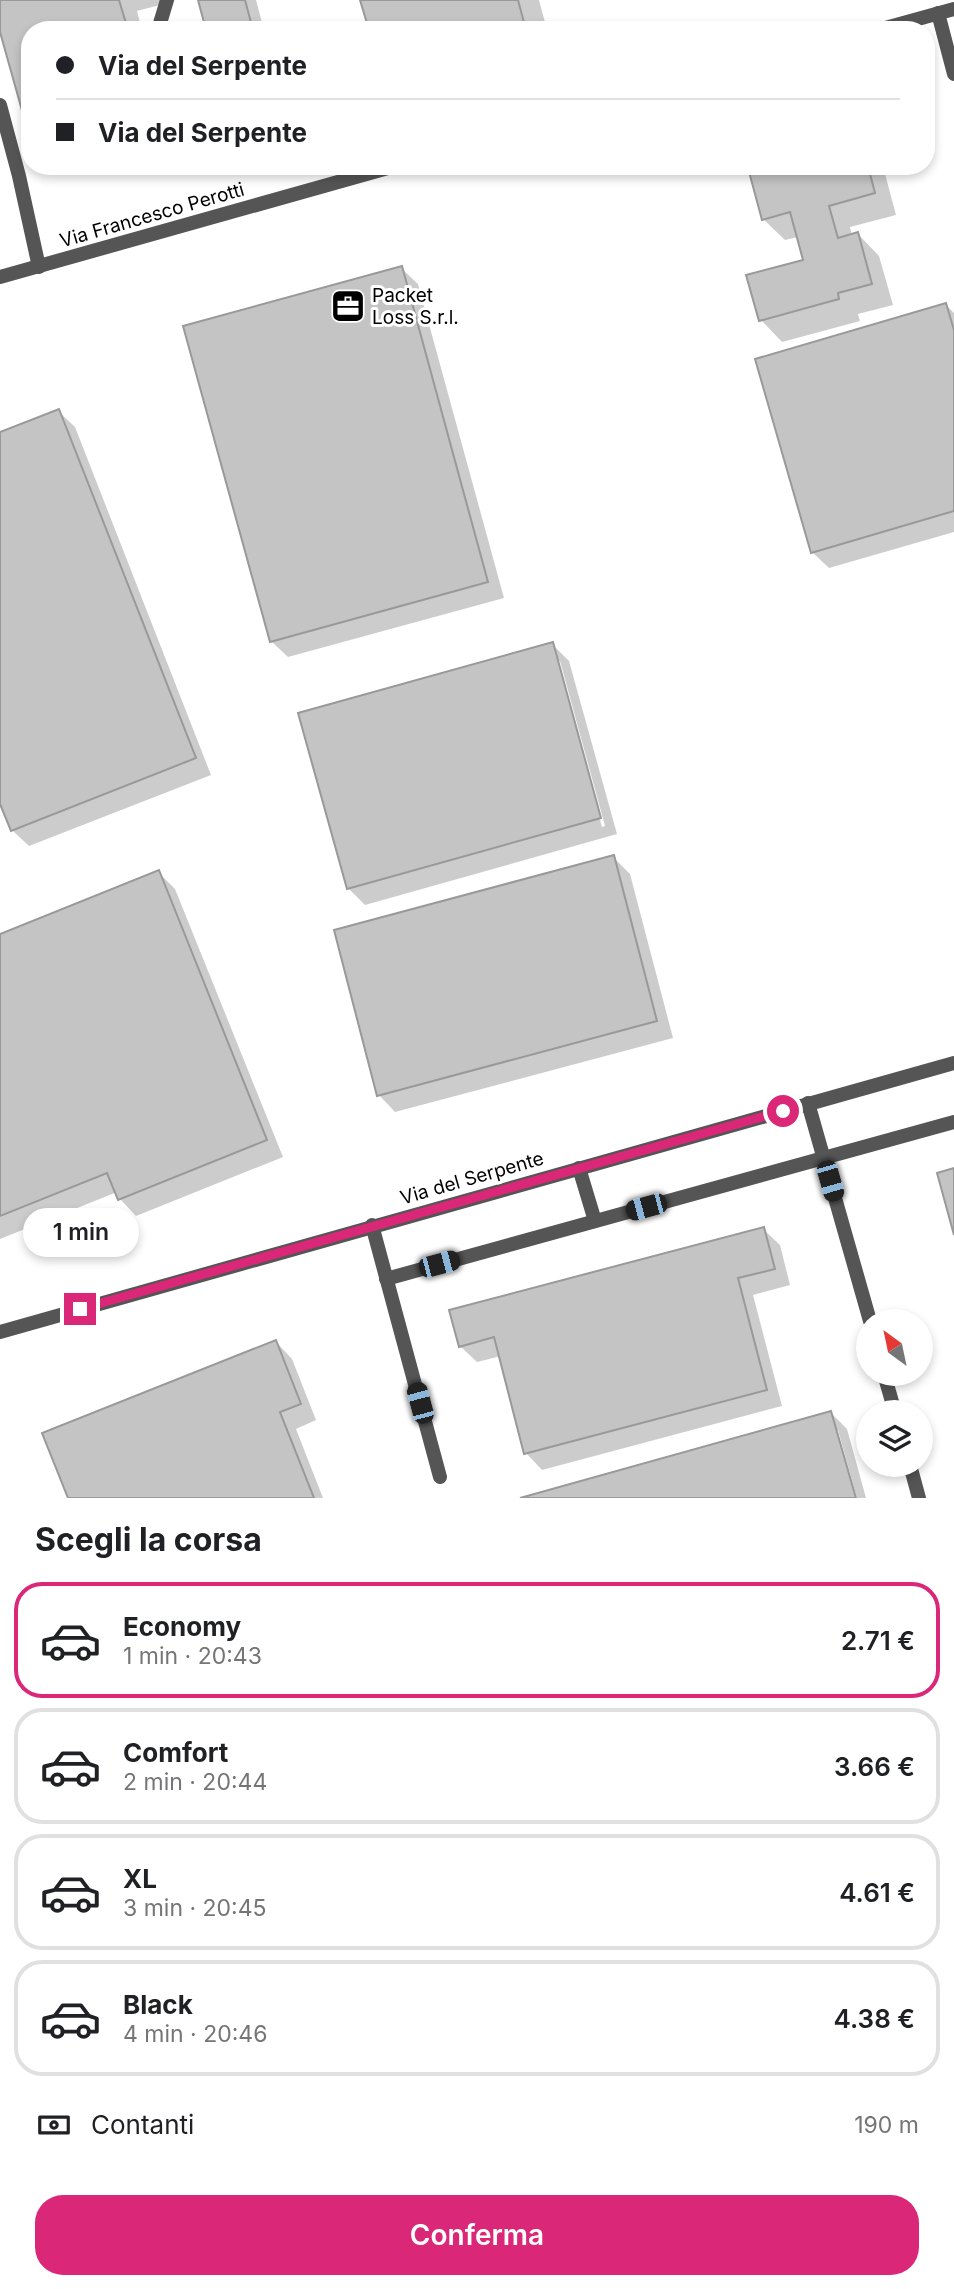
<!DOCTYPE html>
<html lang="it">
<head>
<meta charset="utf-8">
<style>
  :root { --surface:#fff; --page:#f6f6f6; --text:#202124; --muted:#757577; --line:#e0e0e0; --accent:#db2777 }
  body { margin:0; font-family:Inter,sans-serif; background:var(--page); color:var(--text); height:100vh; display:flex; flex-direction:column; font-size:26px; white-space:nowrap }
  * { box-sizing:border-box; margin:0 }
  p { font-size:23px; color:var(--muted) }
  .icon { flex:none; width:38px; height:38px; fill:none; stroke:currentColor; stroke-width:2; stroke-linecap:round; stroke-linejoin:round }
  .map { position:relative; height:1498px; overflow:hidden }
  .drawer { display:flex; flex-direction:column; background:var(--surface); flex:1 }
  .drawer>* { flex:none }
  .guide { position:absolute; left:21px; top:21px; width:914px; height:154px; border-radius:28px; box-shadow:0 4px 10px #0003; display:grid; align-content:center; height:154px; padding:0 35px; background:var(--surface) }
  .needle { width:46px; rotate:327deg }
  .controls { position:absolute; left:856px; top:1309px; display:grid; gap:14px }
  .controls a { display:grid; place-items:center; width:77px; height:77px; border-radius:50%; background:var(--surface); box-shadow:0 4px 10px #0003; font-size:35px }
  .end { position:absolute; width:32px; height:32px; margin:-16px; border:9px solid #db2777; background:#fff; box-shadow:0 0 0 4px #fff }
  .from { border-radius:50% }
  .bubble { position:absolute; height:49px; border-radius:24px; background:var(--surface); box-shadow:0 4px 10px #0003; font-size:23px; font-weight:600; line-height:49px; text-align:center }
  .car { position:absolute; width:21px; height:42px; margin:-21px -10px; border-radius:9px; box-shadow:0 0 5px 2px #0007; background:linear-gradient(#222 24%,#8ab4d8 0 40%,#222 0 76%,#8ab4d8 0 86%,#222 0) }
  .guide b { display:flex; align-items:center; gap:24px; height:66px; font-size:26px }
  .guide b+b { border-top:2px solid var(--line) }
  .guide i { width:18px; height:18px; background:var(--text) }
  ul { padding:0; list-style:none }
  li { display:flex; align-items:center; gap:21px; height:116px; margin:0 14px 10px; padding:0 21px; border:4px solid var(--line); border-radius:28px }
  li div { flex:1 }
  li b { display:block; font-size:26px }
  li em { font-style:normal; font-weight:600 }
  li.selected { border-color:var(--accent) }
  li>.icon { width:63px; height:63px; stroke-width:1.5 }
  h2 { padding:0 35px; font-size:32px; line-height:84px }
  .pay { display:flex; align-items:center; gap:18px; height:77px; padding:0 35px; font-size:26px }
  .pay p { margin-inline-start:auto }
  .button { display:flex; gap:14px; margin-top:auto; padding:14px 35px }
  .button a { flex:1; height:80px; border-radius:28px; background:var(--accent); color:#fff; font-size:28px; font-weight:600; line-height:80px; text-align:center }
  .map>svg:first-child { display:block }
  .shadow { fill:#0003; fill-rule:evenodd }
  .building { fill:#c4c4c4; stroke:#999; stroke-width:2 }
  .lines { fill:none; stroke-linecap:round; stroke-linejoin:round }
  .service { stroke:#555; stroke-width:14 }
  .minor { stroke:#555; stroke-width:14 }
  .route { stroke:#db2777; stroke-width:9 }
  .labels { text-anchor:middle; dominant-baseline:central; stroke-width:6; stroke-linejoin:round; paint-order:stroke }
  .street-label { font-size:19px; fill:#000; stroke:#fff }
  .poi-label { font-size:19px; fill:#000; stroke:#fff; text-anchor:start }
</style>
</head>
<body>
<div class="map">
<svg width="954" height="1498" viewBox="0 0 954 1498">
  <rect width="100%" height="100%" fill="#fff"/>
  <!-- shadow -->
  <g class="shadow">
    <polygon points="0,0 174,0 175,1 137,11 142,30 30,30 0,26"/>
    <polygon points="200,0 256,0 264,30 208,30"/>
    <polygon points="362,0 539,0 547,30 370,30"/>
    <polygon points="761,166 880,166 884,170 896,215 850,227 852,236 858,234 879,256 893,305 858,314 860,321 782,342 761,320 805,261 798,237 785,240 763,219"/>
    <polygon points="401,268 418,284 504,598 288,657 271,641"/>
    <polygon points="946,305 954,313 954,532 829,568 812,552"/>
    <polygon points="58,411 75,427 211,775 29,846 12,830 0,803 0,433"/>
    <path d="M552,644l17,17 48,173 -252,71 -17,-17zM556,661h4l45,165 -3,1z"/>
    <polygon points="613,857 630,874 673,1038 395,1112 379,1095"/>
    <polygon points="158,872 175,889 283,1157 136,1216 120,1199 117,1192 0,1239 0,936"/>
    <polygon points="763,1229 780,1245 790,1285 753,1295 782,1406 542,1470 526,1453 501,1356 477,1362 460,1346"/>
    <polygon points="276,1342 292,1359 316,1420 296,1429 323,1498 70,1498"/>
    <polygon points="831,1413 847,1429 866,1498 857,1498 838,1430 835,1430 854,1498 526,1498"/>
  </g>
  <!-- building -->
  <g class="building">
    <polygon points="0,0 119,0 128,30 30,30 30,139 0,32"/>
    <polygon points="198,0 245,0 253,30 206,30"/>
    <polygon points="360,0 518,0 526,30 369,30"/>
    <polygon points="755,166 868,166 875,193 829,206 838,238 858,232 872,284 838,293 839,299 759,321 746,275 803,260 790,212 762,220 748,168"/>
    <polygon points="402,266 488,582 270,642 183,326"/>
    <polygon points="946,303 954,330 954,511 811,553 755,359"/>
    <polygon points="59,409 196,758 11,831 0,804 0,432"/>
    <polygon points="553,642 601,818 347,889 298,713"/>
    <polygon points="614,855 657,1021 377,1096 334,930"/>
    <polygon points="159,870 267,1140 118,1200 107,1173 0,1216 0,934"/>
    <polygon points="954,1168 954,1235 937,1173"/>
    <polygon points="764,1227 775,1269 738,1278 767,1390 524,1454 494,1337 459,1347 449,1310"/>
    <polygon points="276,1340 301,1404 280,1412 314,1498 68,1498 42,1433"/>
    <polygon points="831,1411 856,1498 520,1498"/>
  </g>
  <g class="lines">
    <!-- service -->
    <g class="service">
      <polyline points="938,13 954,74"/>
      <polyline points="158,30 167,0"/>
      <polyline points="0,105 19,176 39,267"/>
    </g>
    <!-- minor -->
    <g class="minor">
      <polyline points="878,30 954,9"/>
      <polyline points="0,277 395,166"/>
      <polyline points="808,1103 870,1321"/>
      <polyline points="579,1168 595,1221"/>
      <polyline points="372,1225 440,1477"/>
      <polyline points="386,1279 954,1122"/>
      <polyline points="0,1332 954,1063"/>
      <polyline points="884,1374 895,1412"/>
      <polyline points="910,1465 919,1498"/>
    </g>
  </g>
  <g class="lines">
    <!-- route -->
    <polyline class="route" points="80,1309 783,1111"/>
  </g>
  <!-- icons -->
  <defs>
    <g id="office-square" transform="scale(1.75)"><rect x="-9" y="-9" width="18" height="18" rx="4" fill="#000" stroke="#fff"/><path d="M-6-3h4V-5.5h4V-3h4V5H-6ZM-1-4.5V-3h2v-1.5ZM-6 0V1H6V0Z" fill="#fff"/></g>
  </defs>
  <g fill-rule="evenodd">
    <use href="#office-square" x="348" y="306"/>
  </g>
  <g class="labels">
    <!-- street labels -->
    <g class="street-label">
      <text transform="translate(152 215) rotate(-16)">Via Francesco Perotti</text>
      <text transform="translate(472 1178) rotate(-16)">Via del Serpente</text>
    </g>
    <!-- poi labels -->
    <g class="poi-label">
      <text x="372" y="295">Packet<tspan x="372" dy="22">Loss S.r.l.</tspan></text>
    </g>
  </g>
</svg>
<div class="controls">
<a><svg class="needle" viewBox="-14 -14 28 28"><path d="M0-13l5 13h-10z" fill="#e53935"/><path d="M0 13l5-13h-10z" fill="#757577"/></svg></a>
<a><svg class="icon" aria-label="layers" viewBox="0 0 24 24"><path d="M12 4l9 5-9 5-9-5zM3 14l9 5 9-5"/></svg></a>
</div>
<i class="end from" style="left:783px;top:1111px"></i>
<i class="end" style="left:80px;top:1309px"></i>
<div class="bubble" style="left:23px;top:1208px;width:116px">1 min</div>
<i class="car" style="left:830px;top:1181px;rotate:164deg"></i>
<i class="car" style="left:646px;top:1207px;rotate:255deg"></i>
<i class="car" style="left:439px;top:1264px;rotate:75deg"></i>
<i class="car" style="left:420px;top:1403px;rotate:345deg"></i>
<div class="guide">
<b><i class="from"></i>Via del Serpente</b>
<b><i></i>Via del Serpente</b>
</div>
</div>
<section class="drawer">
<h2>Scegli la corsa</h2>
<ul>
<li class="selected"><svg class="icon" aria-label="car" viewBox="0 0 24 24"><path d="M5 17H2v-5l4-1 3-4h7l3 4 3 1v5h-3M9 17h6M6 11h13"/><circle cx="7" cy="17" r="2"/><circle cx="17" cy="17" r="2"/></svg><div><b>Economy</b><p>1 min · 20:43</p></div><em>2.71 €</em></li>
<li><svg class="icon" aria-label="car" viewBox="0 0 24 24"><path d="M5 17H2v-5l4-1 3-4h7l3 4 3 1v5h-3M9 17h6M6 11h13"/><circle cx="7" cy="17" r="2"/><circle cx="17" cy="17" r="2"/></svg><div><b>Comfort</b><p>2 min · 20:44</p></div><em>3.66 €</em></li>
<li><svg class="icon" aria-label="car" viewBox="0 0 24 24"><path d="M5 17H2v-5l4-1 3-4h7l3 4 3 1v5h-3M9 17h6M6 11h13"/><circle cx="7" cy="17" r="2"/><circle cx="17" cy="17" r="2"/></svg><div><b>XL</b><p>3 min · 20:45</p></div><em>4.61 €</em></li>
<li><svg class="icon" aria-label="car" viewBox="0 0 24 24"><path d="M5 17H2v-5l4-1 3-4h7l3 4 3 1v5h-3M9 17h6M6 11h13"/><circle cx="7" cy="17" r="2"/><circle cx="17" cy="17" r="2"/></svg><div><b>Black</b><p>4 min · 20:46</p></div><em>4.38 €</em></li>
</ul>
<div class="pay"><svg class="icon" aria-label="cash" viewBox="0 0 24 24"><path d="M3 7h18v10H3z"/><circle cx="12" cy="12" r="2"/></svg>Contanti<p>190 m</p></div>
<div class="button"><a>Conferma</a></div>
</section>
</body>
</html>
